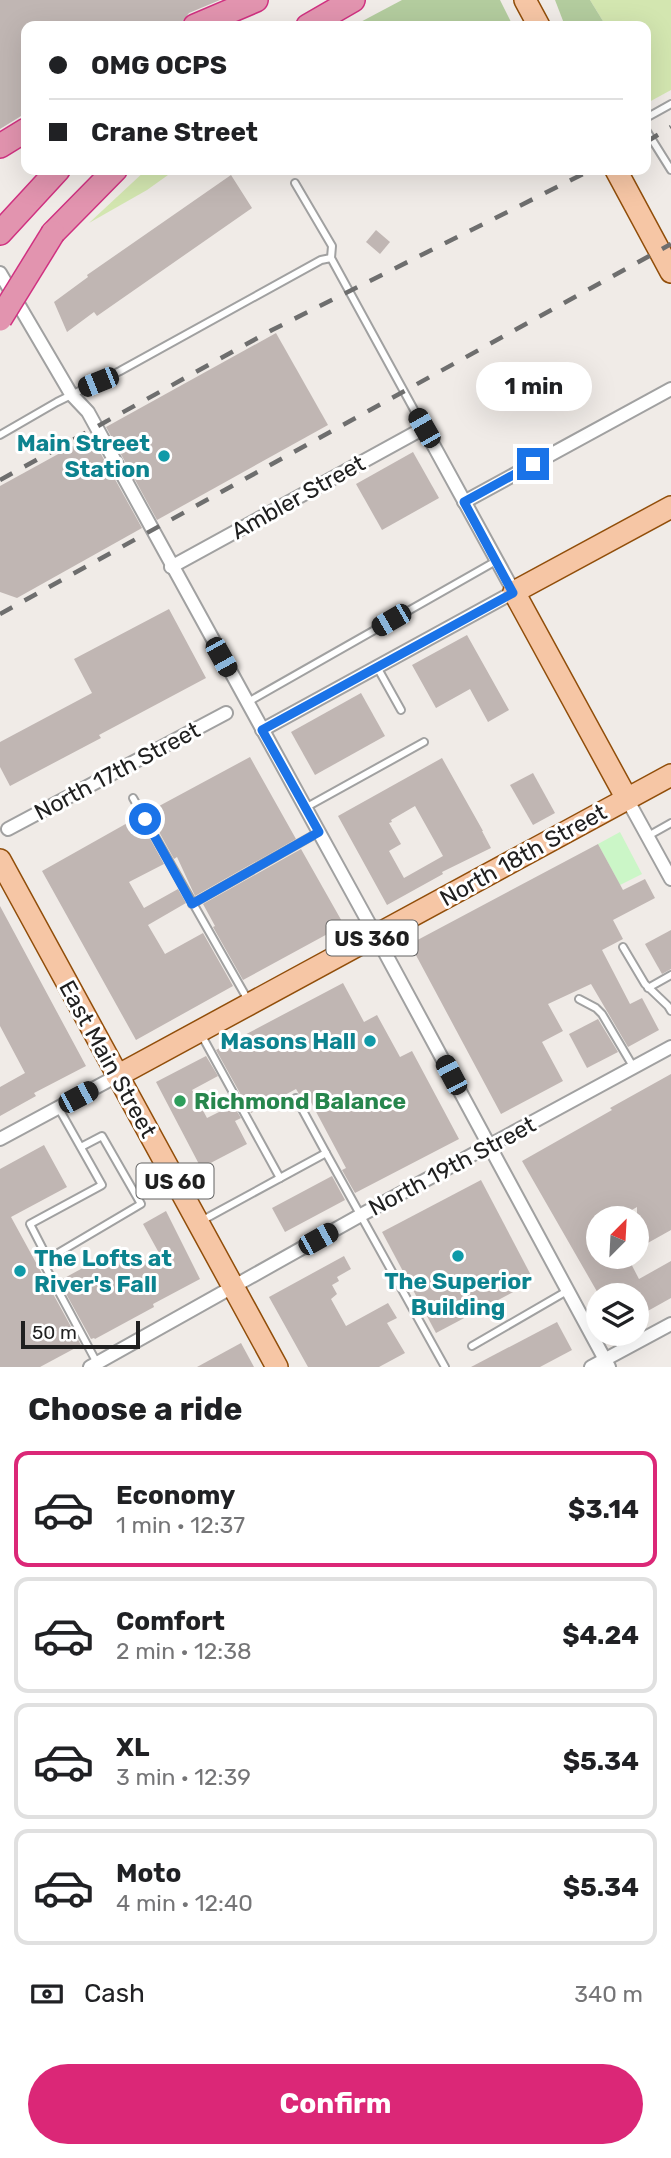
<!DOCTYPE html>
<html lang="en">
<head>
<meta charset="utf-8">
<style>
  :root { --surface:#fff; --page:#f6f6f6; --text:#202124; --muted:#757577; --line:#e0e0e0; --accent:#db2777 }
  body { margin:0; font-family:Rubik,sans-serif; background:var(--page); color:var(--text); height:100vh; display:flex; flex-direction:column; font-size:26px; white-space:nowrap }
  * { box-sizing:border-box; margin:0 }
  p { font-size:23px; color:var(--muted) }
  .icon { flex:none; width:38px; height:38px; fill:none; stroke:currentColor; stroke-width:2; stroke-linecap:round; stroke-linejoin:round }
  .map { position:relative; height:1367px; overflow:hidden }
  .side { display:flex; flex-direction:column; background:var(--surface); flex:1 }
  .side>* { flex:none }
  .top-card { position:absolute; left:21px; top:21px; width:630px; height:154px; border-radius:14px; box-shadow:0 7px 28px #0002; display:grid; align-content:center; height:154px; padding:0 28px; background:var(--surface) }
  .needle { width:46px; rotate:24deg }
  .tools { position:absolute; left:586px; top:1206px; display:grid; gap:14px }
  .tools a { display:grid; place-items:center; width:63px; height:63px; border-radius:50%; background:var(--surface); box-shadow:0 7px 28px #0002; font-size:35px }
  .scale { position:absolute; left:21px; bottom:18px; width:119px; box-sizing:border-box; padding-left:7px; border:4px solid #202020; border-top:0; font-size:19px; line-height:24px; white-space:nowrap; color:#202020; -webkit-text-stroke:5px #fff; paint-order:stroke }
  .end { position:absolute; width:32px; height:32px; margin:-16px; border:9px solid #1a73e8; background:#fff; box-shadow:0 0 0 4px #fff }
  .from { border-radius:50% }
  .bubble { position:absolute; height:49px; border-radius:24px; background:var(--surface); box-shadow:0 7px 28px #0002; font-size:23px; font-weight:700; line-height:49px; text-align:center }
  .car { position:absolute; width:21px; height:42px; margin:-21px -10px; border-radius:9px; box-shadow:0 0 5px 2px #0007; background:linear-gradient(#222 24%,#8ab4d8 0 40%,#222 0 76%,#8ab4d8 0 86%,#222 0) }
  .top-card b { display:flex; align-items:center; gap:24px; height:66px; font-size:26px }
  .top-card b+b { border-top:2px solid var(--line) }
  .top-card i { width:18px; height:18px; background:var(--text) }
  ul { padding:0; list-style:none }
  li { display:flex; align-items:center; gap:21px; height:116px; margin:0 14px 10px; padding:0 14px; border:4px solid var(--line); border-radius:14px }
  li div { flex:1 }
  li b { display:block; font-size:26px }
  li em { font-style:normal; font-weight:700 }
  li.selected { border-color:var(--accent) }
  li>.icon { width:63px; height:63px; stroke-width:1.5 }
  h2 { padding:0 28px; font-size:32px; line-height:84px }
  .pay { display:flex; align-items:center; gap:18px; height:77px; padding:0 28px; font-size:26px }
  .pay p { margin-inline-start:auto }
  .action { display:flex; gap:14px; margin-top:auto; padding:14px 28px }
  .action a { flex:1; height:80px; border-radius:42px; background:var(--accent); color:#fff; font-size:28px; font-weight:700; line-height:80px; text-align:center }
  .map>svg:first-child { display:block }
  .grass { fill:#d3e6b0 }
  .forest { fill:#b3cc9e }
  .park { fill:#cbf6c7 }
  .building { fill:#c0b6b3; fill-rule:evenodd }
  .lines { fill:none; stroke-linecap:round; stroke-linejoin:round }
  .lane-casing { stroke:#a1a1a1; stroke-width:10 }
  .street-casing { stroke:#a1a1a1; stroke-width:16 }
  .primary-casing { stroke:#914e0a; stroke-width:24 }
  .highway-casing { stroke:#d03181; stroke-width:26 }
  .lane { stroke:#fff; stroke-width:6 }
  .street { stroke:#fff; stroke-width:12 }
  .primary { stroke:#f6c6a5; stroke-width:21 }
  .highway { stroke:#e294af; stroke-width:23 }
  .rail { stroke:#6e6e6e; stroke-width:4.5; stroke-dasharray:14 14; stroke-linecap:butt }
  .highway-bridge-casing { stroke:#d03181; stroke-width:26; stroke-linecap:butt }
  .highway-bridge { stroke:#e294af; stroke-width:23 }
  .route { stroke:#1a73e8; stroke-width:9 }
  .culture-dot { fill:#0f9aa8; stroke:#fff; stroke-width:2.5 }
  .leisure-dot { fill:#2e9e5b; stroke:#fff; stroke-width:2.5 }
  .labels { text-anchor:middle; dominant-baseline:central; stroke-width:6; stroke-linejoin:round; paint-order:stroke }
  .shield { fill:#fff; stroke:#636363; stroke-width:2 }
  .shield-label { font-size:21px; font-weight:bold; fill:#202020 }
  .culture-label { font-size:23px; font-weight:bold; fill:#0d838f; stroke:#fff; text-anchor:end }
  .street-label { font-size:23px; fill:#202020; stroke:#fff }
  .leisure-label { font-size:23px; font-weight:bold; fill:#27864d; stroke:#fff; text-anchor:start }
</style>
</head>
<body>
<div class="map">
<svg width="671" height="1367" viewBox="0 0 671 1367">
  <rect width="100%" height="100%" fill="#f0ebe7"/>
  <!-- grass -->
  <g class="grass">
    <polygon points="590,0 671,0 671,90 649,102 646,96 646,26 606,26"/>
    <polygon points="146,170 175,170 147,190 89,223"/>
  </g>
  <!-- forest -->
  <g class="forest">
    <polygon points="402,0 500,0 513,26 353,26"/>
    <polygon points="555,0 590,0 606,26 565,26"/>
  </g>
  <!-- park -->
  <polygon class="park" points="620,832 642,874 620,885 598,844"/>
  <!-- building -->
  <g class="building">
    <polygon points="0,0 220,0 189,13 181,23 176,26 26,26 26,113 0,129"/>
    <polygon points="231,175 252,208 97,316 94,312 67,332 54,302 88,277 87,275"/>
    <polygon points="376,230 390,242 380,254 366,242"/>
    <polygon points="276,333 328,425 157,520 106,427"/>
    <polygon points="91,436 142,528 17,598 0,592 0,486"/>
    <polygon points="413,452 439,498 382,530 356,484"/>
    <polygon points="169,609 206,678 99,735 101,738 10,786 0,767 0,742 92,693 74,659"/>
    <polygon points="467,635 509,710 488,722 470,689 436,708 412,665"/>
    <polygon points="361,693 385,736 315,775 291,732"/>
    <polygon points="250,757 296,839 195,896 177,857 174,859 148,812"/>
    <path d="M442,758l41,73h-1l9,17 -49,24 1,2 -56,31 -49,-89zM415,806l28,50 -39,22 -15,-27 12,-7 -12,-21 3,-1 -1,-2z"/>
    <polygon points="533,773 555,813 533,825 510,785"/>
    <polygon points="138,817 164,864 129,882 144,908 178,889 186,903 148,925 158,942 165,954 203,933 233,986 136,1040 42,871"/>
    <polygon points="598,844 623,890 645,879 655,898 613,920 623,939 602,950 630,1004 642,998 659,1030 628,1047 591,984 548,1004 563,1031 542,1042 563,1081 501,1114 410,944"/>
    <polygon points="301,849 344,925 243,980 213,927 215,926 203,904"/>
    <polygon points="0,906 86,1066 34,1093 36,1096 0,1116 0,1087 25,1073 0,1026"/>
    <polygon points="671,930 671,969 662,974 645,944"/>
    <polygon points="343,983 364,1022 377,1015 400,1057 412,1051 459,1139 355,1193 342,1170 346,1168 305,1091 299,1094 296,1089 251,1113 216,1050"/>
    <polygon points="598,1019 618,1052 587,1068 569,1034"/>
    <polygon points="206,1056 218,1076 192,1090 207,1118 233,1105 241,1118 235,1121 247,1144 201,1168 156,1082"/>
    <polygon points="671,1074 671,1230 637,1249 637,1207 618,1218 598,1218 598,1256 627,1256 639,1279 671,1261 671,1298 637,1317 637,1295 599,1295 522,1161 612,1110 610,1108"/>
    <polygon points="44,1145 67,1187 11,1217 81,1345 40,1367 0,1367 0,1169"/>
    <polygon points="332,1176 345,1200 285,1232 272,1208"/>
    <polygon points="481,1180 534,1281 436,1333 382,1232"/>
    <polygon points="166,1211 200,1279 153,1304 154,1307 95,1339 94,1338 91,1339 59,1281 121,1247 132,1267 159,1253 143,1224"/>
    <polygon points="344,1256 351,1269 337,1277 339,1281 332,1285 337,1294 331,1299 346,1326 388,1303 397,1318 387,1323 405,1353 379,1367 308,1367 269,1297"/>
    <polygon points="557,1322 572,1350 540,1367 471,1367"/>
    <polygon points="241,1343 254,1367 197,1367"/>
  </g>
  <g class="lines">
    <!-- lane casing -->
    <g class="lane-casing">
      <g id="lane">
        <polyline points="646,118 671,104"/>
        <polyline points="646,130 671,170"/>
        <polyline points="295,183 332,246 331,258 424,428"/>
        <polyline points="0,435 57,402 120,371 321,260 331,258"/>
        <polyline points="377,667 401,710"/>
        <polyline points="248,702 496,561"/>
        <polyline points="133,798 248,1000"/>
        <polyline points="305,808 424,742"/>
        <polyline points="648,836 671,823"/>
        <polyline points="192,904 319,832"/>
        <polyline points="623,947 645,984 668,1006 671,1011"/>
        <polyline points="648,988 671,975"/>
        <polyline points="579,999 596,1008 602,1014 634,1068"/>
        <polyline points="202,1036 280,1178 326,1153 445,1367"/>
        <polyline points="296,1098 326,1153"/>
        <polyline points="58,1107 102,1185 30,1224 48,1259 141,1204 102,1136 81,1147"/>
        <polyline points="203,1220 280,1178"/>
        <polyline points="48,1259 46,1268 97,1363"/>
        <polyline points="472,1346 567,1291"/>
      </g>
    </g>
    <!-- street casing -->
    <g class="street-casing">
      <g id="street">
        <polyline points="0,273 71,394 88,412 376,936 609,1367"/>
        <polyline points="464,502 671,389"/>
        <polyline points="171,567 424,428 514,592 262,730"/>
        <polyline points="627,799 671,879"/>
        <polyline points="8,829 226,713"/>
        <polyline points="0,1139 117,1076"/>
        <polyline points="90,1367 361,1215 671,1047"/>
        <polyline points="591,1367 671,1324"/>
      </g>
    </g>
    <!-- primary casing -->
    <g class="primary-casing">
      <g id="primary">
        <polyline points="525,0 539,26"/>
        <polyline points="616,170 671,272"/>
        <polyline points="627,799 514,592 671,507"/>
        <polyline points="0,860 277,1367"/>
        <polyline points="117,1076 671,775"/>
      </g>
    </g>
    <!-- highway casing -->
    <g class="highway-casing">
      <g id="highway">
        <polyline points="195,26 256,0"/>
        <polyline points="308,26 353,0"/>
        <polyline points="0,146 26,130"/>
        <polyline points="0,233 58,170"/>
        <polyline points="53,233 115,170"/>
      </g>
    </g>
    <!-- lane -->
    <use href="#lane" class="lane"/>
    <!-- street -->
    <use href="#street" class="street"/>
    <!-- primary -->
    <use href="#primary" class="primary"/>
    <!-- highway -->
    <use href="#highway" class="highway"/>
    <!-- rail -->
    <g class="rail">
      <polyline points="646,142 671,127"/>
      <polyline points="0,480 272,330 591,170"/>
      <polyline points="0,614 671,244"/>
    </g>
    <!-- highway-bridge casing -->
    <g class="highway-bridge-casing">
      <polyline id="highway-bridge" points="0,319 53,233"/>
    </g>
    <!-- highway-bridge -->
    <use href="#highway-bridge" class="highway-bridge"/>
  </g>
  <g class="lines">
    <!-- route -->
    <polyline class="route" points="145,819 192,904 319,832 262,730 513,593 464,502 533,464"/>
  </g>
  <!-- markers -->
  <g class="culture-dot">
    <circle cx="164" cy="456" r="7"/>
    <circle cx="370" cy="1041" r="7"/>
    <circle cx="458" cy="1256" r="7"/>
    <circle cx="20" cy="1271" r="7"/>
  </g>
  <circle class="leisure-dot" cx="180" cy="1101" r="7"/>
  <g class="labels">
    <!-- shield labels -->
    <g class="shield">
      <rect x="326.5" y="920.5" width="91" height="35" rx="5"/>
      <rect x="136.5" y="1163.5" width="77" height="35" rx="5"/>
    </g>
    <g class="shield-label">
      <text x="372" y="938">US 360</text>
      <text x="175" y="1181">US 60</text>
    </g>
    <!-- culture labels -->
    <g class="culture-label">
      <text x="150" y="443">Main Street<tspan x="150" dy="26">Station</tspan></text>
      <text x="356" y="1041">Masons Hall</text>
      <text x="34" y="1258" text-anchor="start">The Lofts at<tspan x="34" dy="26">River's Fall</tspan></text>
      <text x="458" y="1281" text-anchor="middle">The Superior<tspan x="458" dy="26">Building</tspan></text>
    </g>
    <!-- street labels -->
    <g class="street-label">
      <text transform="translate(298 497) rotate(-29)">Ambler Street</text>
      <text transform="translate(117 771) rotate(-28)">North 17th Street</text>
      <text transform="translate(523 855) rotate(-29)">North 18th Street</text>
      <text transform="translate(108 1059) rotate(61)">East Main Street</text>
      <text transform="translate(452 1166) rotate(-28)">North 19th Street</text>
    </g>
    <!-- leisure labels -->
    <g class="leisure-label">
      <text x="194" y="1101">Richmond Balance</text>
    </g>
  </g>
</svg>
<div class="tools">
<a><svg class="needle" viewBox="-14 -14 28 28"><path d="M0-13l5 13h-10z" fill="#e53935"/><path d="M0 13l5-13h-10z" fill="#757577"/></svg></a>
<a><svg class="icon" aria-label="layers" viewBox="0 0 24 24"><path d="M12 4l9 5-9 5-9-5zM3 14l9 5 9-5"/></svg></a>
</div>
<div class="scale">50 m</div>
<i class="end from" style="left:145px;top:819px"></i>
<i class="end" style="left:533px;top:464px"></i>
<div class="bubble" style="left:476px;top:362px;width:116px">1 min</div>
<i class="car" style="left:98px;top:382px;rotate:248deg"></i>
<i class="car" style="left:424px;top:428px;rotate:330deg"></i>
<i class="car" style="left:391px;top:620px;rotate:240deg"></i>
<i class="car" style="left:221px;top:657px;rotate:151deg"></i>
<i class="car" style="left:451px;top:1075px;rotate:332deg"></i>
<i class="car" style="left:78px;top:1097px;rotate:62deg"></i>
<i class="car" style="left:318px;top:1239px;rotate:61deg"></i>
<div class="top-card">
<b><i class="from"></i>OMG OCPS</b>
<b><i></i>Crane Street</b>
</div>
</div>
<section class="side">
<h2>Choose a ride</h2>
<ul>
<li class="selected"><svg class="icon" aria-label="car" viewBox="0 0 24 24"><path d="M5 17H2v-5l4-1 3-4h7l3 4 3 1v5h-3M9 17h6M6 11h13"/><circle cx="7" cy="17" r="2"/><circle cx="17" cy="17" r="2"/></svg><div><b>Economy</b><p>1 min · 12:37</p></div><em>$3.14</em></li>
<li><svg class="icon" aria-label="car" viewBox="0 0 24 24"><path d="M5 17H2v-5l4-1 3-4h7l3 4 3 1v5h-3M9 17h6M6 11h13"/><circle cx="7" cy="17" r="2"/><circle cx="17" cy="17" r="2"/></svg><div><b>Comfort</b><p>2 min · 12:38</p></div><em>$4.24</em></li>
<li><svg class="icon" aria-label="car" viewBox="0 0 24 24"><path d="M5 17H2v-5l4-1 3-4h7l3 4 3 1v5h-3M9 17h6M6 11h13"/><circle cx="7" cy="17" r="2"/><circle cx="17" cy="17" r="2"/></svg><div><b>XL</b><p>3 min · 12:39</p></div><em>$5.34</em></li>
<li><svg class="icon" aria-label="car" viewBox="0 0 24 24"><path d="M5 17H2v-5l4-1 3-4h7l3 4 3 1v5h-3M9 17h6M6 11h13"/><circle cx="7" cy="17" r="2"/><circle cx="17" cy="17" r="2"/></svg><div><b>Moto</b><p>4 min · 12:40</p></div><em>$5.34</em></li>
</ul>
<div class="pay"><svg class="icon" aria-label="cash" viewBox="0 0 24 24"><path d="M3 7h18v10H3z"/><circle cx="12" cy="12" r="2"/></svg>Cash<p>340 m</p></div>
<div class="action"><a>Confirm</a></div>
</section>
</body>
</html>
